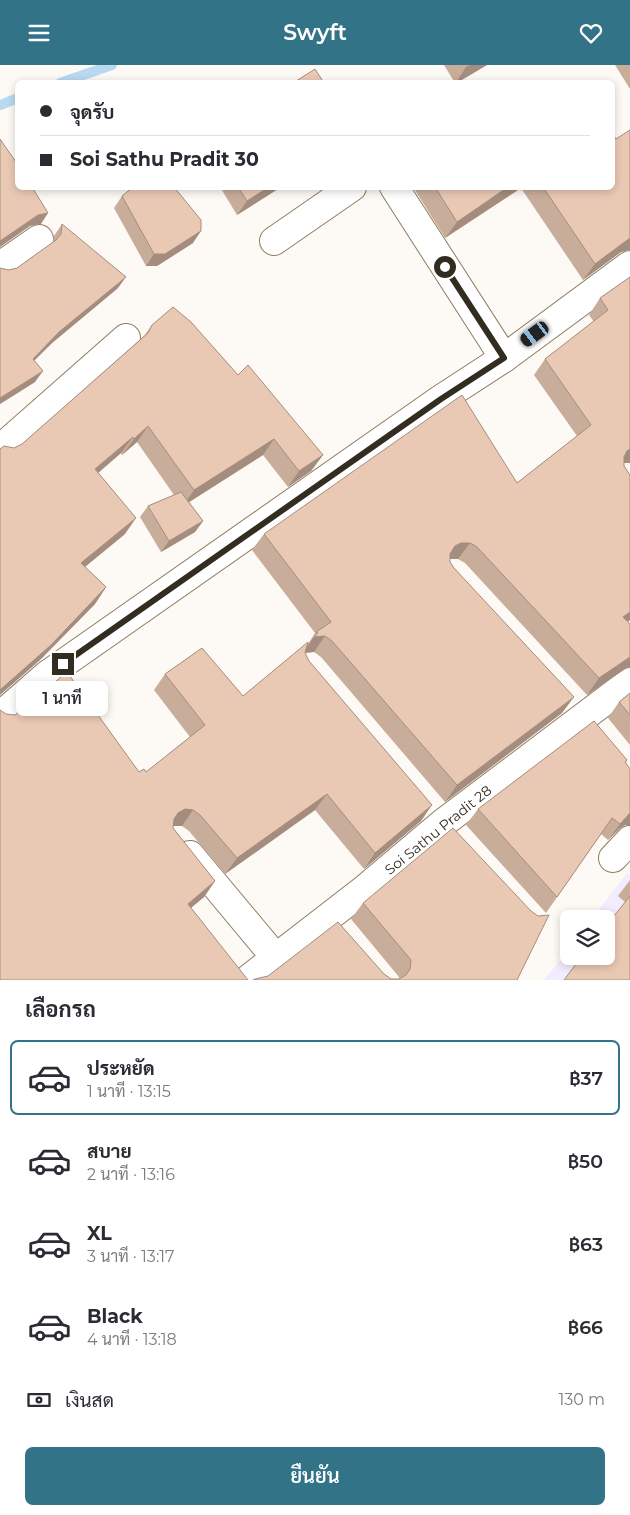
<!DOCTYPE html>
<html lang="th">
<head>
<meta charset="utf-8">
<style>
  :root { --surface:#fff; --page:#f7f7f7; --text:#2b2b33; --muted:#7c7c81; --line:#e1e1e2; --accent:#337387 }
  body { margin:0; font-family:Montserrat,Sarabun,sans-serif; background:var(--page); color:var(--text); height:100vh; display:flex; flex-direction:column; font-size:19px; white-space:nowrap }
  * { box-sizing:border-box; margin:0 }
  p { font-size:16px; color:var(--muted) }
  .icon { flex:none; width:28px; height:28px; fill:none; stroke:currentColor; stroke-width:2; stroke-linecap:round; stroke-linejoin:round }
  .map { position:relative; height:915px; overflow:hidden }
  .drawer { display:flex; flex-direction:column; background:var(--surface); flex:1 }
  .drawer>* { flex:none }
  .top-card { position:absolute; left:15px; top:15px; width:600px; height:110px; border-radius:8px; box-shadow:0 2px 8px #0003; display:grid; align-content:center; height:110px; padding:0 25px; background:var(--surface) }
  .buttons { position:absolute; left:560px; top:845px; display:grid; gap:10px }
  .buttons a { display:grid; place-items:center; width:55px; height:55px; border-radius:8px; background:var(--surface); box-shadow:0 2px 8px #0003; font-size:25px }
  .end { position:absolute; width:22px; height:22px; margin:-11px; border:6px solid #332c21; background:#fff; box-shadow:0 0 0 2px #fff }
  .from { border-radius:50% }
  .bubble { position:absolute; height:35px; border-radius:8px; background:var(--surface); box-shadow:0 2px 8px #0003; font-size:16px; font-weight:600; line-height:35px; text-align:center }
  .car { position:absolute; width:15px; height:30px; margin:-15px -8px; border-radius:6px; box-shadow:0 0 4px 1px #0007; background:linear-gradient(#222 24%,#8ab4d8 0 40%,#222 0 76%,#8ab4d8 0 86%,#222 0) }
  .top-card b { display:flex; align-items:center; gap:18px; height:48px; font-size:19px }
  .top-card b+b { border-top:1px solid var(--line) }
  .top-card i { width:12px; height:12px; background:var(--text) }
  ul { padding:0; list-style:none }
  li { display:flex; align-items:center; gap:15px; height:75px; margin:0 10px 8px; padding:0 15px; border:2px solid transparent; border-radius:8px }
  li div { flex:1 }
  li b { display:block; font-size:19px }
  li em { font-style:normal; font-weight:600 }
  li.active { border-color:var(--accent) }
  li>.icon { width:45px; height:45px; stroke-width:1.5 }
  h2 { padding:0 25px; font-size:22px; line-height:60px }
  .pay { display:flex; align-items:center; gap:12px; height:55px; padding:0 25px; font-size:19px }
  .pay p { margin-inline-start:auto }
  .button { display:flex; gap:10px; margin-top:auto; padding:10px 25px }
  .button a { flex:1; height:58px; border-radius:8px; background:var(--accent); color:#fff; font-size:20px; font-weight:600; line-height:58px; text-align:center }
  header { display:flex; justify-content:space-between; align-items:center; height:65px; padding:0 25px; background:var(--accent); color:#fff; font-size:22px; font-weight:600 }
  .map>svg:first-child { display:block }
  .education { fill:#f2edfe }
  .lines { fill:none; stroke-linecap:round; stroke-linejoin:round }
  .stream { stroke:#b9d9f0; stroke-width:10 }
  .street-casing { stroke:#8d7d63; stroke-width:30 }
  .street { stroke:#fff; stroke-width:28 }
  .wall { fill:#c9ad9b }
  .shaded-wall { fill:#a48d7e }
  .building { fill:#eac9b4; stroke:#a48d7e }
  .route { stroke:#332c21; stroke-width:6 }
  .labels { text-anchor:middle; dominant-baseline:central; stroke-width:4; stroke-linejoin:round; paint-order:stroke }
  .street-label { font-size:14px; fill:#332c21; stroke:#fff }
</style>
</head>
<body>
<header><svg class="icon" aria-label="menu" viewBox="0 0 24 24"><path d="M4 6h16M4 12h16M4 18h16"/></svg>Swyft<svg class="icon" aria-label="heart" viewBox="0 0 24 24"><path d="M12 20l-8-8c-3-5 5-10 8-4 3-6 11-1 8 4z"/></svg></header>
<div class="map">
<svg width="630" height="915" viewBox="0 0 630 915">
  <rect width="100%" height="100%" fill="#fdf9f4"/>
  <!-- education -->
  <polygon class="education" points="627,808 630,811 630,915 544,915 569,884 569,891 606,891 606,854 592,854"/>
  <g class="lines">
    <!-- stream -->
    <g class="stream">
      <polyline points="60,18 112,0"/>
      <polyline points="0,40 18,33"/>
    </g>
    <!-- street casing -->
    <g class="street-casing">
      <g id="street">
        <polyline points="394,122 504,293"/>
        <polyline points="274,176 352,122"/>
        <polyline points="0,201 39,174"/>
        <polyline points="0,384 126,273"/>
        <polyline points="0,651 47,610 441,334 504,293 630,200"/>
        <polyline points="190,790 276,893"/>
        <polyline points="613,793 630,775"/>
        <polyline points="247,915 366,823 443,758 630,617"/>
      </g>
    </g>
    <!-- street -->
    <use href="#street" class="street"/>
  </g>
  <!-- wall -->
  <g class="wall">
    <polygon points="444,0 487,0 457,18 455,18"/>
    <polygon points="615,0 630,0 630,24"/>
    <polygon points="616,74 628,185 621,187 583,215 521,123 445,173 413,122 612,122"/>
    <polygon points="220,122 281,122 237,150"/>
    <polygon points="122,131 193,178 157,201 146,201 114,143"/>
    <polygon points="62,159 118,223 52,278 34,295 35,317 0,339 0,203 9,205 17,203 53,177 54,171"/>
    <polygon points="630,212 630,398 624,398 624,401 630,410 630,555 628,557 630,559 630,602 628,602 587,630 465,498 458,494 450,494 450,497 454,503 562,648 445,737 321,592 314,587 305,588 309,596 421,756 364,804 315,745 225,809 189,766 182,761 173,761 173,763 215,816 204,832 191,843 6,649 139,707 146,707 190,672 154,625 165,609 243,631 308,579 315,568 252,485 264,469 517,418 577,371 534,310 545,294 594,257 589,250 600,233"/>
    <polygon points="152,260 238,310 323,390 311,406 288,422 263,390 189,437 203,456 195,467 161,487 140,452 148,441 174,430 137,377 122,390 121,388 98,408 125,469 85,502 106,522 95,539 39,596 14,383 22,379 144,271"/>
    <polygon points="630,628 630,680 608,653 619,637"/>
    <polygon points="627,695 626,698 630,704 630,760 625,760 619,764 608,775 601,769 546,848 466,760 478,744"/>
    <polygon points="630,815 630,915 625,837 618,831"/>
    <polygon points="363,838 517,915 253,915 384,909 391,914 399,914 399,912 351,854"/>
  </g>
  <!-- shaded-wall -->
  <g class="shaded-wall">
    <polygon points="470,0 487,0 456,18 466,2"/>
    <polygon points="269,122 281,122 237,150 247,136"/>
    <polygon points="508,122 521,123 445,173 457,157"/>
    <polygon points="48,148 41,159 30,161 0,182 0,176 38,150"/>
    <polygon points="201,166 193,178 157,201 146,201 154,189"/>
    <polygon points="630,173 630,185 628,185 621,187 583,215 595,199"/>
    <polygon points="126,212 118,223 52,278 25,305 33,294 59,267"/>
    <polygon points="43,306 35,317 0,339 0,333"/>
    <polygon points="148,361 137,377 122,390 134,374"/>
    <polygon points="133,372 121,388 84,420 95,404"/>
    <polygon points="274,374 263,390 183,441 194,425"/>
    <polygon points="630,384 630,398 622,398 616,402 627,386"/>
    <polygon points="323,390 311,406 288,422 299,406"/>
    <polygon points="136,453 125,469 70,514 81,498"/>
    <polygon points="203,456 195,467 161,487 169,476"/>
    <polygon points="461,478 470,478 458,494 450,494 444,497 455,481"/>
    <polygon points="106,522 95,539 39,596 0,630 0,625 1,623"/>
    <polygon points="630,547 630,555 612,569 623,552"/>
    <polygon points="325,571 314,587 302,588 314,572"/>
    <polygon points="630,592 630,602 628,602 587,630 599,613"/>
    <polygon points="574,632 562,648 445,737 457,720"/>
    <polygon points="327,729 315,745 225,809 237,793"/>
    <polygon points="432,740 421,756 364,804 375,788"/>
    <polygon points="185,744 193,745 182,761 174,761 167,764 178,748"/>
    <polygon points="630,748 630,760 625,760 619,764 608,775 620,759"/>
    <polygon points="215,816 204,832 176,855 188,839"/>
  </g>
  <!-- building -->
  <g class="building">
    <polygon points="315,4 324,18 293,18"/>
    <polygon points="630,65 630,173 595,199 543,122 612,122 612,69 616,74"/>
    <polygon points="0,74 18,100 18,122 32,122 48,148 38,150 0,176"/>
    <polygon points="133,122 174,122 201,155 201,166 165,189 154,189 122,131"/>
    <polygon points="238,122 269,122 247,136"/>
    <polygon points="435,122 508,122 457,157"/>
    <polygon points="62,159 126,212 59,267 33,294 43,306 0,333 0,203 9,205 17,203 56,175 61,169"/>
    <polygon points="630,212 630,384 627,386 624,392 624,401 630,410 630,547 623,552 630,559 630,592 599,613 477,482 470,478 461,478 455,481 450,489 450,497 454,503 574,632 457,720 332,576 325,571 314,572 318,568 316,567 331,557 264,469 462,330 517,418 591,360 545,294 608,245 600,233"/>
    <polygon points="173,242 191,257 238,310 248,300 323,390 299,406 274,374 194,425 148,361 134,374 133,372 95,404 136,453 81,498 106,522 51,580 0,625 0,384 4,381 14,383 22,379 148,268 152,260"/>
    <polygon points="181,427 203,456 169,476 148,441"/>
    <polygon points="308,577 305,588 309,596 432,740 375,788 327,729 237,793 200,750 193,745 185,744 178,748 174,754 173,763 215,816 188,839 248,915 0,915 0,645 6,649 15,650 67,607 139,707 144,704 146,707 205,660 165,609 202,583 243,631"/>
    <polygon points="630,628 630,650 619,637"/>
    <polygon points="594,656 627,695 625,697 630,704 630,748 620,759 612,753 557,832 478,744"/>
    <polygon points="453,763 531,846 538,851 549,850 517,915 253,915 255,914 268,911 338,857 384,909 391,914 399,914 406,910 410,904 411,895 363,838"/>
    <polygon points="630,831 630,915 564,915 582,891 606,891 606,861"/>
  </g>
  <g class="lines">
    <!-- route -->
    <polyline class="route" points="63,599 441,334 504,293 445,202"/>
  </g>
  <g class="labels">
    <!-- street labels -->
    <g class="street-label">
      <text transform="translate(438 765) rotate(-39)">Soi Sathu Pradit 28</text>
    </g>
  </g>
</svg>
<div class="buttons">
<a><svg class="icon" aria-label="layers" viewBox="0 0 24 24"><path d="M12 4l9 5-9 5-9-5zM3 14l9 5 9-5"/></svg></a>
</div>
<i class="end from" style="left:445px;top:202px"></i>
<i class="end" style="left:63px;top:599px"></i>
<div class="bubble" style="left:16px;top:616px;width:92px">1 นาที</div>
<i class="car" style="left:535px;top:269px;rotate:234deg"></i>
<div class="top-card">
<b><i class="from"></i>จุดรับ</b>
<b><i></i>Soi Sathu Pradit 30</b>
</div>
</div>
<section class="drawer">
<h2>เลือกรถ</h2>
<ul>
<li class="active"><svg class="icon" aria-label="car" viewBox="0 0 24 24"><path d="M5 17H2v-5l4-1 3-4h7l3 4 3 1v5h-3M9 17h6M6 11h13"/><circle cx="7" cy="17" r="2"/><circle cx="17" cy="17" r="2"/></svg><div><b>ประหยัด</b><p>1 นาที · 13:15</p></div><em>฿37</em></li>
<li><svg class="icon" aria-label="car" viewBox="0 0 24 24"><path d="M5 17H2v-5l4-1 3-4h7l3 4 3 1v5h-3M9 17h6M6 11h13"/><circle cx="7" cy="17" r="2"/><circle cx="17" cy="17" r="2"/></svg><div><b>สบาย</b><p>2 นาที · 13:16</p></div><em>฿50</em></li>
<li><svg class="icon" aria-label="car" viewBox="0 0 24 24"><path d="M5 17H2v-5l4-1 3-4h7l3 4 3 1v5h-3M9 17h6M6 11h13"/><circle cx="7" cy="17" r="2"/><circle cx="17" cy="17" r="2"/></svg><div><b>XL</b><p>3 นาที · 13:17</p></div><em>฿63</em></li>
<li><svg class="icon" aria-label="car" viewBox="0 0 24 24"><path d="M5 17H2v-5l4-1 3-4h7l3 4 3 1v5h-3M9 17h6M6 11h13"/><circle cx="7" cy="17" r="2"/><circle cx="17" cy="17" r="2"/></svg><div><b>Black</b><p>4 นาที · 13:18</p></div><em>฿66</em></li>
</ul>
<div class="pay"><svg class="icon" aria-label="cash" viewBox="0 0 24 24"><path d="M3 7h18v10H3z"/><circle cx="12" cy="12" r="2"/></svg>เงินสด<p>130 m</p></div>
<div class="button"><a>ยืนยัน</a></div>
</section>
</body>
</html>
